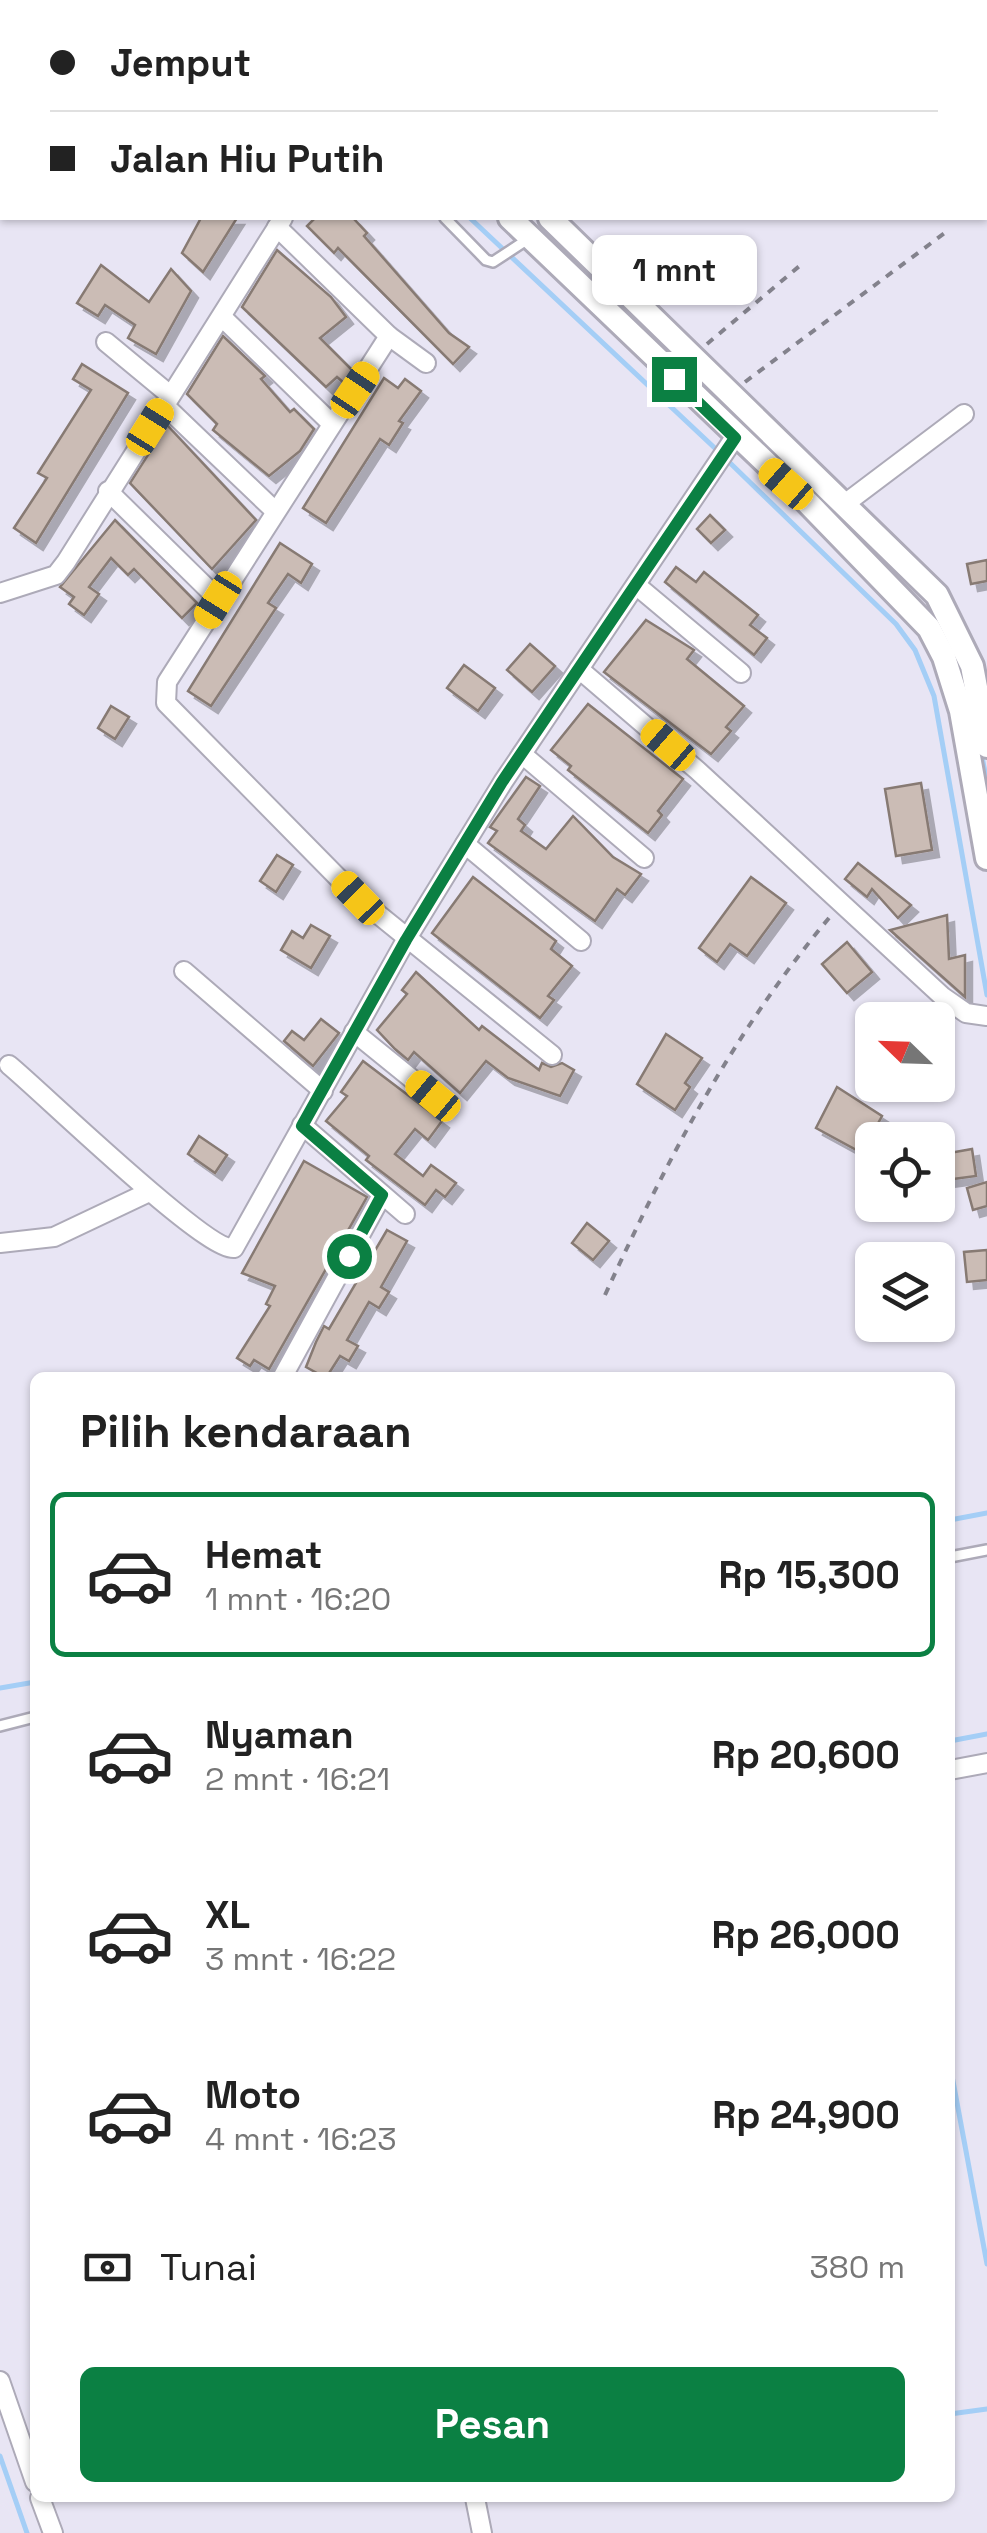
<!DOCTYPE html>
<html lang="id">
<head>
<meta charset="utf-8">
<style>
  :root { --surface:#fff; --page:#f2f2f2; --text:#222; --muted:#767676; --line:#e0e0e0; --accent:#0b8043 }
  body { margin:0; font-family:"Space Grotesk",sans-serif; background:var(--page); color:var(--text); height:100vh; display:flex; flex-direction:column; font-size:38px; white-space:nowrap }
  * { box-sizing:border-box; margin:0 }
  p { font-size:32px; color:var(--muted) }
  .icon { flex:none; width:55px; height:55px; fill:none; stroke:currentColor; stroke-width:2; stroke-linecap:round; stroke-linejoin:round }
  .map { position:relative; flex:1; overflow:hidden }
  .panel { position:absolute; left:30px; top:1372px; width:925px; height:1130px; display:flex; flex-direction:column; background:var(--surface); border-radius:15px; box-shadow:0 2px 8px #0004 }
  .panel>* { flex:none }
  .top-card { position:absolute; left:0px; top:0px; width:988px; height:220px; box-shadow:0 2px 8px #0004; display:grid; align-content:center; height:220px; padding:0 50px; background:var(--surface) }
  .needle { width:65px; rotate:293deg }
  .fabs { position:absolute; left:855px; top:1002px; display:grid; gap:20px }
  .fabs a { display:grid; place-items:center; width:100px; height:100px; border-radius:15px; background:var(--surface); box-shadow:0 2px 8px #0004; font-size:50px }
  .end { position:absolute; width:45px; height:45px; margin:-22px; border:12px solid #0b8043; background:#fff; box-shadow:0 0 0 5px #fff }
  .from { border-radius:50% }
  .bubble { position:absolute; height:70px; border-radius:15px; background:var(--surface); box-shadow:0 2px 8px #0004; font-size:32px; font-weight:800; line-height:70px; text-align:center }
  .car { position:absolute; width:30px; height:60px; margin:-30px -15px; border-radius:12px; box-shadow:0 0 8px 2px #0007; background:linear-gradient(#f5c518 24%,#345 0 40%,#f5c518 0 76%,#345 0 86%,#f5c518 0) }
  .top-card b { display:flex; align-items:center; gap:35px; height:95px; font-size:38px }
  .top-card b+b { border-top:2px solid var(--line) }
  .top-card i { width:25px; height:25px; background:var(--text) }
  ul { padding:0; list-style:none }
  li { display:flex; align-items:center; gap:30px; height:165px; margin:0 20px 15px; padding:0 30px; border:5px solid transparent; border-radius:15px }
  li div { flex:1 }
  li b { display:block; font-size:38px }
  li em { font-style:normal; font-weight:800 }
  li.on { border-color:var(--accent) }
  li>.icon { width:90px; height:90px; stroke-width:1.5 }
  h2 { padding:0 50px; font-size:45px; line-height:120px }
  .pay { display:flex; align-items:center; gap:25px; height:110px; padding:0 50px; font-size:38px }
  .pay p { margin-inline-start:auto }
  .cta { display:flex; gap:20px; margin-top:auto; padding:20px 50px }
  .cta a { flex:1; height:115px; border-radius:15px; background:var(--accent); color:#fff; font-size:40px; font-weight:800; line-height:115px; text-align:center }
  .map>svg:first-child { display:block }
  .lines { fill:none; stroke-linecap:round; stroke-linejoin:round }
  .stream { stroke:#a4cef6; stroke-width:5 }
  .building { fill:#cbbcb5; stroke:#877a73; stroke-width:2.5; filter:url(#shadow) }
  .service-casing { stroke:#adaab8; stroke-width:14 }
  .minor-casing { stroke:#adaab8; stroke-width:22 }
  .tertiary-casing { stroke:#adaab8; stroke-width:28 }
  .path { stroke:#83828c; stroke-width:4; stroke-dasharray:8 8; stroke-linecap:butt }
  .service { stroke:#fff; stroke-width:9 }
  .minor { stroke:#fff; stroke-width:18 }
  .tertiary { stroke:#fff; stroke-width:22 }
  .route { stroke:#0b8043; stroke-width:12 }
</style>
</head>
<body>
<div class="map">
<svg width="987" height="2533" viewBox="0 0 987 2533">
  <defs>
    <filter id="shadow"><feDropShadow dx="7" dy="7" stdDeviation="0" flood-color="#0004"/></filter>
  </defs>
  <rect width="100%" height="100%" fill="#e8e5f4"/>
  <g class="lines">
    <!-- stream -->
    <g class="stream">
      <polyline points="250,0 253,2"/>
      <polyline points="312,0 315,2"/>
      <polyline points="470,218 719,452"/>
      <polyline points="727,460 896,624 915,650 934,696 987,995"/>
      <polyline points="981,752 987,782"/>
      <polyline points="950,1520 987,1513"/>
      <polyline points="0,1688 35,1682"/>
      <polyline points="950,1741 987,1734"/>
      <polyline points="950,2065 987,2264"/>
      <polyline points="950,2414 987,2409"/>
      <polyline points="0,2456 27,2533"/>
    </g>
  </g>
  <!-- building -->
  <g class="building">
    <polygon points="201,218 237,218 203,272 182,253"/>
    <polygon points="315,218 353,218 367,233 364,236 449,333 469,347 453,364 338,248 334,253 307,226"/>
    <polygon points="277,250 331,297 346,317 320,338 352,370 344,383 337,377 326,387 242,307"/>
    <polygon points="101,265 149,302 171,269 191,291 156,354 128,338 135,325 105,305 98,316 77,303"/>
    <polygon points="223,336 265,376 261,379 290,412 294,409 314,429 300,451 269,476 213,430 217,424 187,394"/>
    <polygon points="82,364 128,393 36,543 14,528 47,478 38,473 91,390 73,379"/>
    <polygon points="384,378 398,388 405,379 421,391 399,421 403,423 389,445 380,439 326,523 303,508"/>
    <polygon points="167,425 256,520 212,569 130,483"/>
    <polygon points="710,515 725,530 711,543 697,529"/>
    <polygon points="115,520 197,603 182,618 134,569 128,575 111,558 89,587 99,594 84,615 69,604 74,597 60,587"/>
    <polygon points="280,543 312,564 301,583 288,574 268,603 276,608 211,706 188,691"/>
    <polygon points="987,560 987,581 971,584 967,564"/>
    <polygon points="676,567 696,582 704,572 758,615 750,625 767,638 754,655 665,582"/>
    <polygon points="646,620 694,650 687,659 744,706 726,727 731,731 711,754 604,672"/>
    <polygon points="530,644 555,666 532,692 507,670"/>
    <polygon points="464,665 495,688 478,711 447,688"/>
    <polygon points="588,704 683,779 658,811 662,815 648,833 568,770 571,766 551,750"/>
    <polygon points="111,706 129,717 115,739 98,728"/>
    <polygon points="526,777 540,786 518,819 525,825 521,831 546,849 573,816 613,857 641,874 625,895 617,889 595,921 488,843 497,831 490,827"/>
    <polygon points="921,783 932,850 896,856 885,789"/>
    <polygon points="277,855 293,865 276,892 260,881"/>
    <polygon points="858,863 877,878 911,905 898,918 872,889 867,897 845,879"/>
    <polygon points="473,877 556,941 551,949 572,966 548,996 554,1000 540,1018 432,933"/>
    <polygon points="751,877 786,903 747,956 730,944 717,962 699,948"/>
    <polygon points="947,915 949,959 965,955 965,997 890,930"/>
    <polygon points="311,925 330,936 311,968 281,950 292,931 303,938"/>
    <polygon points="847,942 872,972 847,993 822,964"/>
    <polygon points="416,972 479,1030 482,1026 539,1070 542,1063 551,1067 562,1063 574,1070 560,1096 508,1078 486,1061 460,1093 414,1052 408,1060 395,1049 377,1030 407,994 402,990"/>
    <polygon points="321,1019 339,1033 313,1066 284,1041 292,1031 304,1040"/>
    <polygon points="666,1034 702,1058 685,1083 690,1087 675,1110 637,1084"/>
    <polygon points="363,1061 442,1121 428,1140 415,1129 395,1154 423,1176 431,1165 456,1183 445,1197 436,1190 425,1205 366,1160 369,1156 326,1121 347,1096 341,1092"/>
    <polygon points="837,1087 882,1116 862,1153 816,1128"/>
    <polygon points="199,1136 227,1155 215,1173 188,1154"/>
    <polygon points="972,1149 976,1176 938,1181 938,1155"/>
    <polygon points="304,1161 367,1197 269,1369 254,1360 250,1366 237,1358 270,1306 266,1304 275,1286 242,1273"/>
    <polygon points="987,1182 987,1206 973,1210 967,1188"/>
    <polygon points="587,1223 609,1241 593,1260 572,1243"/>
    <polygon points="387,1230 407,1241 381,1287 389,1292 379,1308 369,1302 347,1340 358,1346 349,1361 340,1356 326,1378 306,1367 316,1342 324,1326 329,1329"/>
    <polygon points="987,1250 987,1280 967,1282 964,1252"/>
  </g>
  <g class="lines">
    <!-- service casing -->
    <g class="service-casing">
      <g id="service">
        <polyline points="445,218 486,260 493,262 528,239"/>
        <polyline points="950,1557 987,1550"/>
        <polyline points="0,1726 35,1717"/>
      </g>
    </g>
    <!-- minor casing -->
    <g class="minor-casing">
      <g id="minor">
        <polyline points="142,2 144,0"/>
        <polyline points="277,227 389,336 167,682 166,703 358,898 552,1055"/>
        <polyline points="222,317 332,424"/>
        <polyline points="389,336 426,363"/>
        <polyline points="106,342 170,395"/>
        <polyline points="164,405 275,511"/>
        <polyline points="108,491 219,600"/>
        <polyline points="846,503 964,414"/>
        <polyline points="636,585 741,673"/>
        <polyline points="0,593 56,575 66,562 283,218"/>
        <polyline points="579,669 697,770 943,997 966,1013 987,1016"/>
        <polyline points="522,754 644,858"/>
        <polyline points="465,844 581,941"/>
        <polyline points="184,971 323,1091"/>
        <polyline points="354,1032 433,1096"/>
        <path d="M9,1065c33,27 197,187 225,183l172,-308 97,-158 232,-345"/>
        <polyline points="302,1125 405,1214"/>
        <polyline points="0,1243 54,1237 149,1192"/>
        <polyline points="282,1378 382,1195"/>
        <polyline points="950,1770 987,1763"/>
        <polyline points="0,2381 35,2482"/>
        <polyline points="40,2498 53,2533"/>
        <polyline points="475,2498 482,2533"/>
      </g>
    </g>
    <!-- tertiary casing -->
    <g class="tertiary-casing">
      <g id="tertiary">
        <polyline points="290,0 293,2"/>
        <polyline points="326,0 329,2"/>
        <polyline points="510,218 807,502 929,628 944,657 961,711 987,858"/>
        <polyline points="550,218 937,595 972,666 987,746"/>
      </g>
    </g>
    <!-- path -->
    <g class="path">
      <polyline points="707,344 803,263"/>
      <polyline points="745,382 946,232"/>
      <path d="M605,1295c63,-137 127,-261 224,-377"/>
    </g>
    <!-- service -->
    <use href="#service" class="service"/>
    <!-- minor -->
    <use href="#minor" class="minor"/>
    <!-- tertiary -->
    <use href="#tertiary" class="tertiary"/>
  </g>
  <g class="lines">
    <!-- route -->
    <polyline class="route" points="349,1256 382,1195 302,1126 406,940 502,782 735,438 674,379"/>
  </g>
</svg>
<div class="fabs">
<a><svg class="needle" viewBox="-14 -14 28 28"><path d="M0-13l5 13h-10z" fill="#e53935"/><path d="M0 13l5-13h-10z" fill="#767676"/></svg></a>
<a><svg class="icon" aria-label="locate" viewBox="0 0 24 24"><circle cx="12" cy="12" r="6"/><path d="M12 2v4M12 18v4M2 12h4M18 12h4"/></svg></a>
<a><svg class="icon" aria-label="layers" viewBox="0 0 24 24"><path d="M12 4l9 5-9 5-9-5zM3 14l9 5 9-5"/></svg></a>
</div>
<i class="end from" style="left:349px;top:1256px"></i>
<i class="end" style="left:674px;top:379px"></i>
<div class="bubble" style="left:592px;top:235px;width:165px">1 mnt</div>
<i class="car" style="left:355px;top:390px;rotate:34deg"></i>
<i class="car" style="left:150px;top:427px;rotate:32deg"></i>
<i class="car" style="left:786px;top:484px;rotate:311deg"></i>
<i class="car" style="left:218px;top:600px;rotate:212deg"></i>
<i class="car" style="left:668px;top:745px;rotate:311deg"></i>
<i class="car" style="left:358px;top:898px;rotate:316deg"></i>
<i class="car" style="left:433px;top:1096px;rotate:310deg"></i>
<div class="top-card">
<b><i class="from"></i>Jemput</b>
<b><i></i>Jalan Hiu Putih</b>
</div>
<section class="panel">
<h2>Pilih kendaraan</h2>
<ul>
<li class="on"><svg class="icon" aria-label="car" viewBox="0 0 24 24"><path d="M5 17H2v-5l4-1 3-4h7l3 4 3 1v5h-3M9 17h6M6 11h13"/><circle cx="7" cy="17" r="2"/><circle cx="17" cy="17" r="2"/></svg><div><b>Hemat</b><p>1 mnt · 16:20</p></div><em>Rp 15,300</em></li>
<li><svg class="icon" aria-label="car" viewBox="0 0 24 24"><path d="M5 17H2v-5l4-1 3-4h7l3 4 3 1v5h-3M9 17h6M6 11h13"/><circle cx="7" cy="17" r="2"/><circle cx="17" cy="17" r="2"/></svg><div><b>Nyaman</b><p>2 mnt · 16:21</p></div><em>Rp 20,600</em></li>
<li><svg class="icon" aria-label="car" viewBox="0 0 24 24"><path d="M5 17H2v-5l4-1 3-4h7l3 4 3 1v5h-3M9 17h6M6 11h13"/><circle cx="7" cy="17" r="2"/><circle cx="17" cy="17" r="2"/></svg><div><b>XL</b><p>3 mnt · 16:22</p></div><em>Rp 26,000</em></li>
<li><svg class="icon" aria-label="car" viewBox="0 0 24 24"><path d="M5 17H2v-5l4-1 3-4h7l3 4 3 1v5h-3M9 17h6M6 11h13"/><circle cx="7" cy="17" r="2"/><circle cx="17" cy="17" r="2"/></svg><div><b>Moto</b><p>4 mnt · 16:23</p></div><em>Rp 24,900</em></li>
</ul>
<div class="pay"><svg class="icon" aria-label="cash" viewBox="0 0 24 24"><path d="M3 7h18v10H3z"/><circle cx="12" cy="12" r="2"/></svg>Tunai<p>380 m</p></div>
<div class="cta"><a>Pesan</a></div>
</section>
</div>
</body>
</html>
